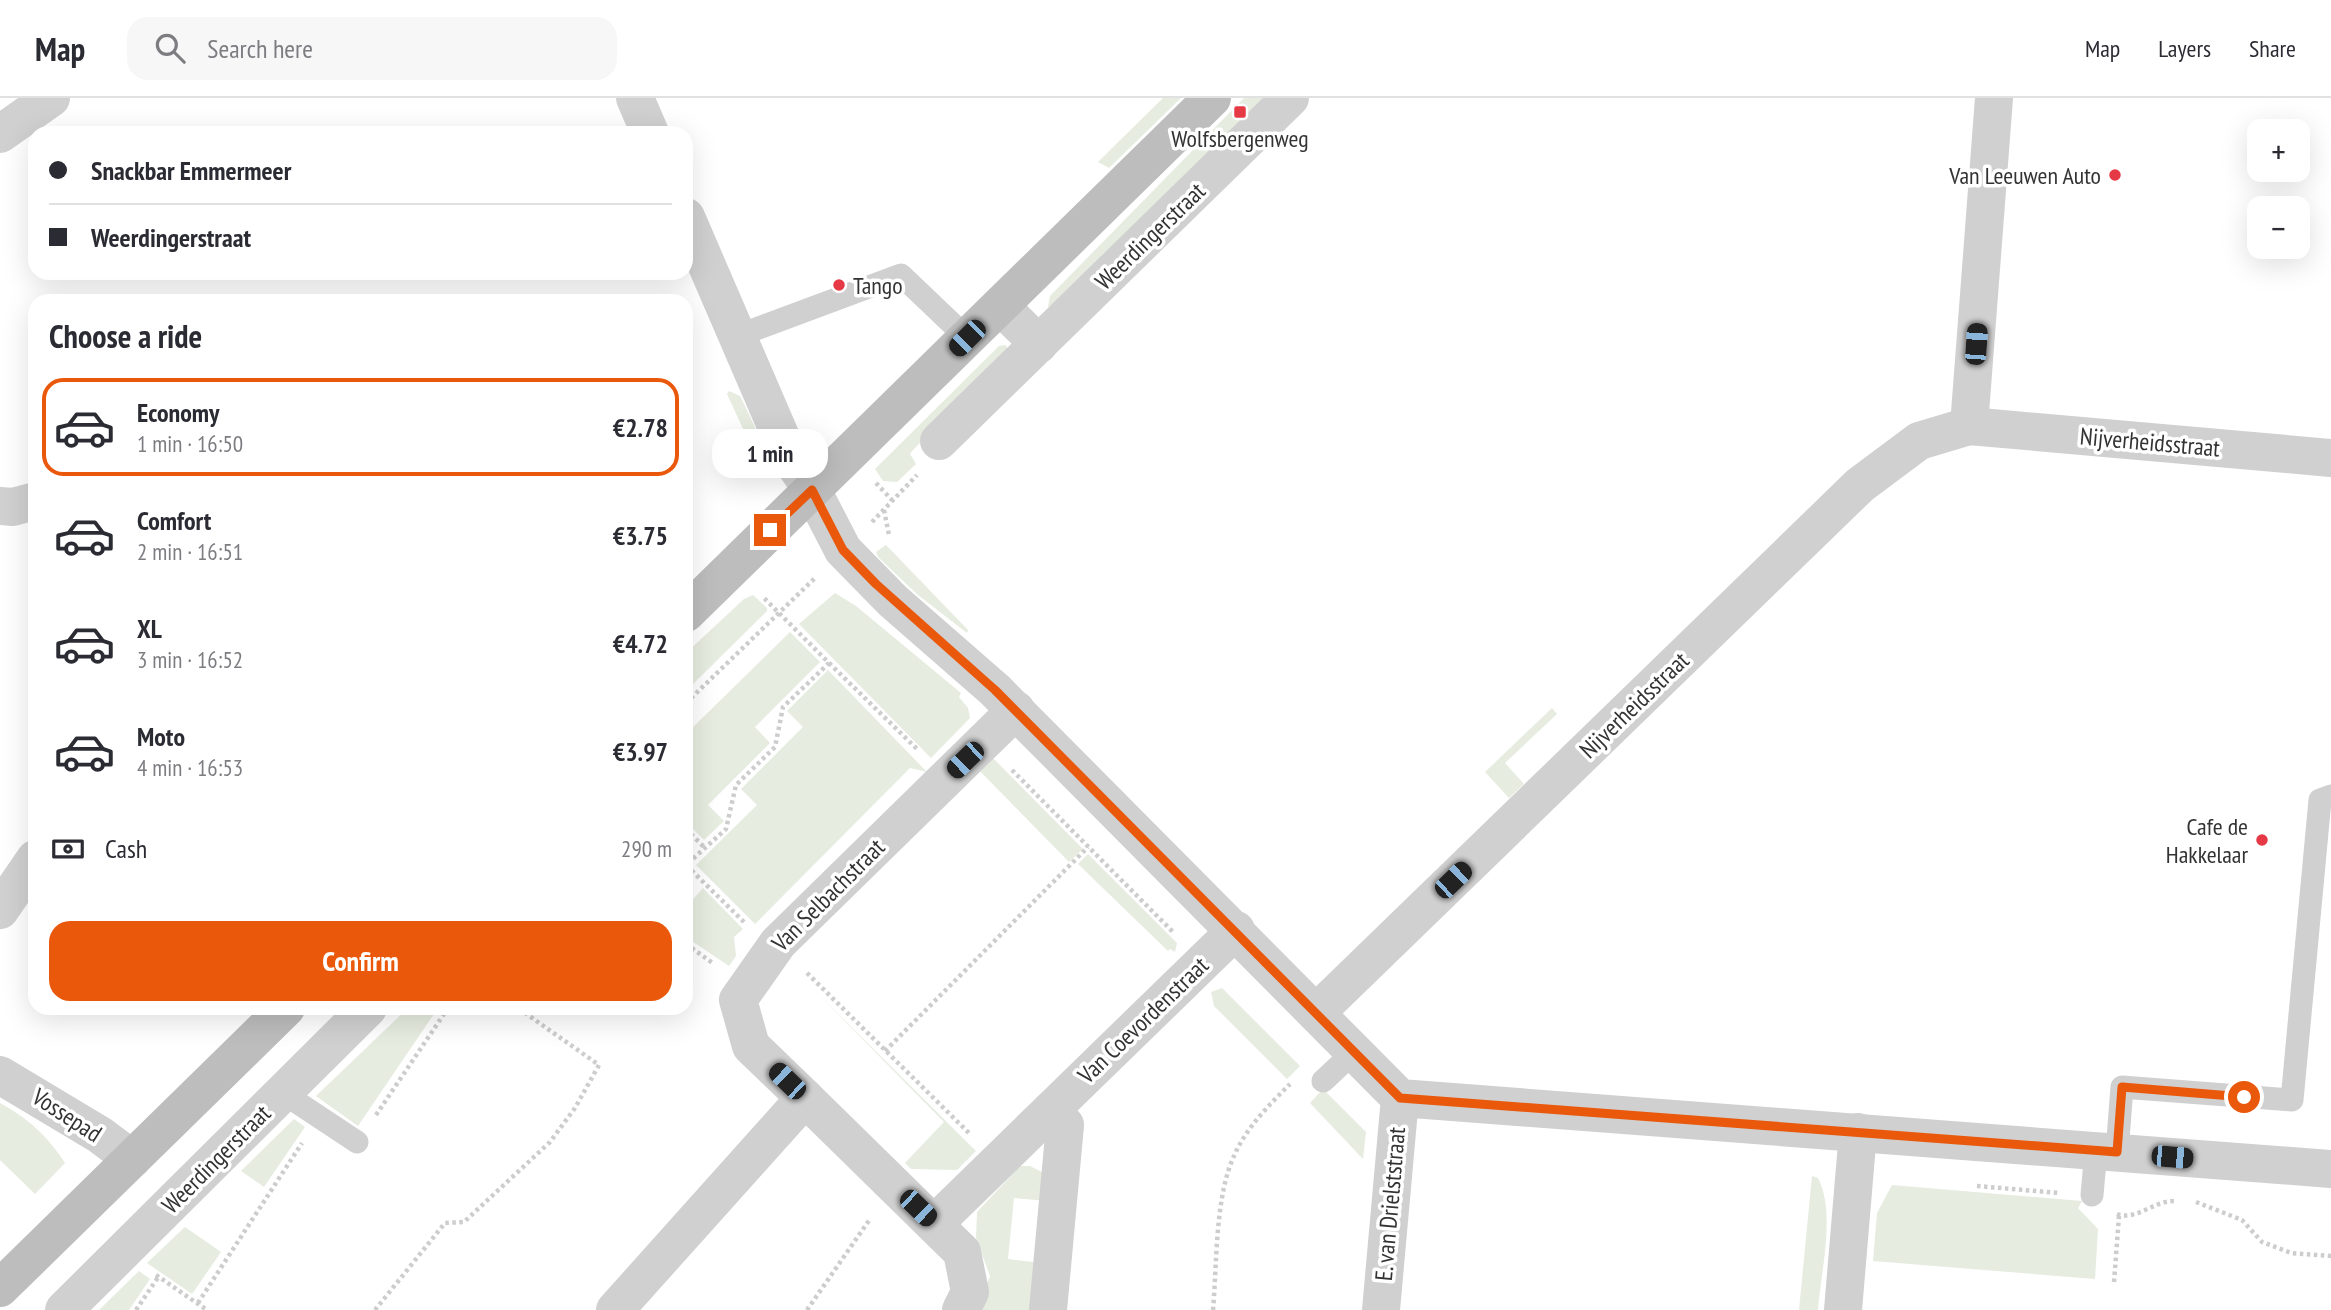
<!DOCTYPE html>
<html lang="en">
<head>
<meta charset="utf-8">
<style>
  :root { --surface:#fff; --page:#f7f7f7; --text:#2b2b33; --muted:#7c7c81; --line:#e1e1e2; --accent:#ea580c }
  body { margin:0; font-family:"PT Sans Narrow",sans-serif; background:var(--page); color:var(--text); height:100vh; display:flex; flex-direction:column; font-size:26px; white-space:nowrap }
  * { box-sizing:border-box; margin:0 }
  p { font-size:23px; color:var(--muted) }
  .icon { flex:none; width:38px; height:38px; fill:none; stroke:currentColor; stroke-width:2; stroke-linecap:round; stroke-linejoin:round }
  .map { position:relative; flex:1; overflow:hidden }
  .panel { position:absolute; left:28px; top:196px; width:665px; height:721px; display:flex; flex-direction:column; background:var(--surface); border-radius:21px; box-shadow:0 7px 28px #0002 }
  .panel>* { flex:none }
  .top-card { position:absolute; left:28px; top:28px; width:665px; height:154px; border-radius:21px; box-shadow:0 7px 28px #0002; display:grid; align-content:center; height:154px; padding:0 21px; background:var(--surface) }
  .controls { position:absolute; left:2247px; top:21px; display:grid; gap:14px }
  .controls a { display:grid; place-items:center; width:63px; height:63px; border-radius:14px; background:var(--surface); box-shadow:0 7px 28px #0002; font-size:35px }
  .end { position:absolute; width:32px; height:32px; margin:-16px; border:9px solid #ea580c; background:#fff; box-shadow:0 0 0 4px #fff }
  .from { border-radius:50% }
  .bubble { position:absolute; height:49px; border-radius:21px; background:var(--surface); box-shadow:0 7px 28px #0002; font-size:23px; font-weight:700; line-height:49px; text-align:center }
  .car { position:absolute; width:21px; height:42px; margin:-21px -10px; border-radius:9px; box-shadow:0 0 5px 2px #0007; background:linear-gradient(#222 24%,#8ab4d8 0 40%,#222 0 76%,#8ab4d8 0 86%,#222 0) }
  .top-card b { display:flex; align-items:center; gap:24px; height:66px; font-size:26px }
  .top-card b+b { border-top:2px solid var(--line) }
  .top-card i { width:18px; height:18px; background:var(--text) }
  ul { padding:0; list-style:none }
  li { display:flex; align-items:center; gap:21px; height:98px; margin:0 14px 10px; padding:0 7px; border:4px solid transparent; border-radius:21px }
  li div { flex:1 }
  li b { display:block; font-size:26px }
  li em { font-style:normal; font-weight:700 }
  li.current { border-color:var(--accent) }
  li>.icon { width:63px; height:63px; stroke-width:1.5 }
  h2 { padding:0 21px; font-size:32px; line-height:84px }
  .pay { display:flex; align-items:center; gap:18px; height:77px; padding:0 21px; font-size:26px }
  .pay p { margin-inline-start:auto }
  .cta { display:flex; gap:14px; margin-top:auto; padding:14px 21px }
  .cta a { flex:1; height:80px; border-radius:21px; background:var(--accent); color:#fff; font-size:28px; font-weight:700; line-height:80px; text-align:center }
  header { display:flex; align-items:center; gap:42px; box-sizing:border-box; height:98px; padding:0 35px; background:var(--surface); border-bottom:2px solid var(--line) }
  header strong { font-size:33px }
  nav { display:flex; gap:38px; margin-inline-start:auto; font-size:24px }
  .search { width:490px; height:63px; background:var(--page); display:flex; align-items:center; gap:18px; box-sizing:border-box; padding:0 24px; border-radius:21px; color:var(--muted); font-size:26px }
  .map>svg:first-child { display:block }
  .green { fill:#e6ecdf }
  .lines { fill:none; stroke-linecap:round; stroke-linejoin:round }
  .path { stroke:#cdcdcd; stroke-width:4.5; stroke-dasharray:3.5 3.5; stroke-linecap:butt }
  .service { stroke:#d0d0d0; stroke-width:23 }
  .minor { stroke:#d0d0d0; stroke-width:38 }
  .tertiary { stroke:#d0d0d0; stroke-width:38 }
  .secondary { stroke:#bdbdbd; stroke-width:38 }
  .route { stroke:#ea580c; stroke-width:9 }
  .poi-dot { fill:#e63946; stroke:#fff; stroke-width:2.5 }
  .labels { text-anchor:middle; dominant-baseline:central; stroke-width:7; stroke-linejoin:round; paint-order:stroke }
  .poi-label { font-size:24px; fill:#333; stroke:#fff; text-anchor:end }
  .street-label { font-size:24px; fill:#333; stroke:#fff }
</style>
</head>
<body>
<header>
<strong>Map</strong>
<div class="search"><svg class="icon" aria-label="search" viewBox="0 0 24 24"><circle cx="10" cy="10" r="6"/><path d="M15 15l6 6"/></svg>Search here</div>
<nav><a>Map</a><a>Layers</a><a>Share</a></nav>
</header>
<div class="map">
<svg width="2331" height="1212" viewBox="0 0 2331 1212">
  <rect width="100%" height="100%" fill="#fff"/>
  <!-- green -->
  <g class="green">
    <polygon points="1163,0 1181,0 1109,70 1098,64"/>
    <polygon points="1244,0 1271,0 1051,210 1048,208 1050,198"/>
    <polygon points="1006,247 1009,256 912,353 910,356 916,366 897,384 883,383 875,371 999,248"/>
    <path d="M729,293l11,5c11,22 24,47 25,71l-3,3 -35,-76z"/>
    <polygon points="886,447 968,532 967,535 918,497 878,459 876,454"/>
    <polygon points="835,495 856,508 961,595 959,599 968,610 970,620 931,660 799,526"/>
    <polygon points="753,497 767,510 767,513 686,593 686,555 744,501"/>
    <polygon points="790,534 820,564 755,629 770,645 708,707 724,723 704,742 686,724 686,636"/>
    <polygon points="828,572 927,674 910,670 755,826 696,767 757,707 741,691 803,629 787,613"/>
    <polygon points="1552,610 1557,616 1505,665 1524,686 1509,700 1485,674"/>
    <polygon points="991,658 1083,751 1069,764 973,666"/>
    <polygon points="1088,756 1177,845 1175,854 1170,851 1168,853 1078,766"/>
    <polygon points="703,790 743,831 734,839 736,858 729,868 686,839 686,803 689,806"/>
    <polygon points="1222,890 1300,968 1287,981 1214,908 1211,894"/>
    <polygon points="816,894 976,1053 957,1072 911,1071 905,1065 944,1024"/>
    <polygon points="408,910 438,910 358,1028 316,998"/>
    <polygon points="1323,991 1366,1034 1363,1061 1310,1005"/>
    <path d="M0,1005c29,16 47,33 65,60l-30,31 -35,-34z"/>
    <polygon points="294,1021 305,1029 264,1089 241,1073"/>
    <polygon points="1020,1068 1030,1068 1044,1075 1048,1103 1014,1100 1008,1161 1042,1165 1037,1212 978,1212 990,1178 976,1140 977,1114"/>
    <path d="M1812,1078l6,2c18,35 3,92 0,132h-19z"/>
    <polygon points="1892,1087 2082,1103 2078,1110 2098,1131 2095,1181 1873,1163 1877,1115"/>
    <polygon points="185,1129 221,1154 192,1196 147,1165"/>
    <polygon points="139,1173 150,1181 129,1212 99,1212"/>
  </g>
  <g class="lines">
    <!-- path -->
    <g class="path">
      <polyline points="876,385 892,402"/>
      <polyline points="884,412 889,437"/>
      <polyline points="872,424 917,377"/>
      <polyline points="829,565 918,652"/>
      <polyline points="686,605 816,479"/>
      <polyline points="1012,672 1174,835"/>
      <polyline points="686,731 705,750"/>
      <polyline points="744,824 686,767 726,731 736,687 775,649 783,609 829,565 762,498"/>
      <polyline points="686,846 714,866"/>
      <polyline points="807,875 970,1036"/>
      <polyline points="885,953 1088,749"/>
      <polyline points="376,1017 448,910"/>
      <polyline points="1977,1088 2059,1095"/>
      <polyline points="2196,1104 2242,1122 2262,1144 2291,1155 2331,1158"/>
      <path d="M2117,1116c19,7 36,-13 57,-13"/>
      <polyline points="156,1177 207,1212"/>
      <polyline points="2114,1184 2119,1118"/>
      <polyline points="198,1205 302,1045"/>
      <polyline points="136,1212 159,1178"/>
      <polyline points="375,1212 445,1125 464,1124 550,1044 575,1010 599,967 518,910"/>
      <polyline points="807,1212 870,1121"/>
      <path d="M1213,1212c4,-46 2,-113 21,-154 12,-28 35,-51 56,-72"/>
    </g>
    <!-- service -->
    <g class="service">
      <polyline points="737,238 901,177 967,240"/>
      <polyline points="1323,983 1355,953"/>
      <polyline points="283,995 357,1044"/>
      <polyline points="2117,1054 2122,989 2292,1002 2320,702 2331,698"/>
      <polyline points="2092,1097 2096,1052"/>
    </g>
    <!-- minor -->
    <g class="minor">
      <polyline points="0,36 51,0"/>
      <polyline points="1000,208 1039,246"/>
      <polyline points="1969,328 1994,0"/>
      <polyline points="939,343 1290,0"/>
      <polyline points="812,392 843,452 893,503 995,592 1400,1000 2331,1071"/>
      <polyline points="0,408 13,409 35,403"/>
      <polyline points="0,812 35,761"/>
      <polyline points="1317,914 1860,387 1919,343 1969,328 2331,360"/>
      <polyline points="0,977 100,1037 132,1061"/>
      <polyline points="805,1000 962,1154 970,1194 961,1212"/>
      <polyline points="934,1126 1050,1013"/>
      <polyline points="64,1212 368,910"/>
      <polyline points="615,1212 805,1000 751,948 738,902 778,845 1016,612"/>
      <polyline points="1048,1212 1065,1027 1050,1013 1236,832"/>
      <polyline points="1381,1212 1400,1000"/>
      <polyline points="1843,1212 1858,1034"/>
    </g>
    <!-- tertiary -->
    <g class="tertiary">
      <polyline points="635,0 650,35"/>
      <polyline points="686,119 789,358 812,392"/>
    </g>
    <!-- secondary -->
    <g class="secondary">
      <polyline points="686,515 1212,0"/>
      <polyline points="0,1190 286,910"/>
    </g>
  </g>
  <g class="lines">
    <!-- route -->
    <polyline class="route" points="770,432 812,392 843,452 876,486 995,592 1400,1000 2117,1054 2122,989 2244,999"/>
  </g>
  <!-- markers -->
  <g class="poi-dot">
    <rect x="1233" y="7" width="14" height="14" rx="3.5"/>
    <circle cx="2115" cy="77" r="7"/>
    <circle cx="839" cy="187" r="7"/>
    <circle cx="2262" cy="742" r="7"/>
  </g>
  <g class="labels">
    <!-- poi labels -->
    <g class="poi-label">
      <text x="1240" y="40" text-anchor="middle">Wolfsbergenweg</text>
      <text x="2101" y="77">Van Leeuwen Auto</text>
      <text x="853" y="187" text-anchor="start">Tango</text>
      <text x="2248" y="728">Cafe de<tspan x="2248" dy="28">Hakkelaar</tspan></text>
    </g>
    <!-- street labels -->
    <g class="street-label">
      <text transform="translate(1150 138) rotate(-44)">Weerdingerstraat</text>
      <text transform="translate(2150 344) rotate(5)">Nijverheidsstraat</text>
      <text transform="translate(1634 607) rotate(-44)">Nijverheidsstraat</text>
      <text transform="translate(828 797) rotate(-45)">Van Selbachstraat</text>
      <text transform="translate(1143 922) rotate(-44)">Van Coevordenstraat</text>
      <text transform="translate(67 1017) rotate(33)">Vossepad</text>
      <text transform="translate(216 1061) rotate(-45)">Weerdingerstraat</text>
      <text transform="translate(1390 1106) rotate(-85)">E. van Drielststraat</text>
    </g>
  </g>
</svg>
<div class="controls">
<a>+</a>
<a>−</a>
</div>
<i class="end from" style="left:2244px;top:999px"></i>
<i class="end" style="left:770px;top:432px"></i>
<div class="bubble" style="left:712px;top:331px;width:116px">1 min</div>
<i class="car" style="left:967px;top:240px;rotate:225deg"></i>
<i class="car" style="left:1976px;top:246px;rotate:4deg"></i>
<i class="car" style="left:965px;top:662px;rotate:226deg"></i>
<i class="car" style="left:1453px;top:782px;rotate:46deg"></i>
<i class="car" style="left:787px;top:983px;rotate:314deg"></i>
<i class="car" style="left:2172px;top:1059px;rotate:95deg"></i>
<i class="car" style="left:918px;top:1110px;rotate:134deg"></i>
<div class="top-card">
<b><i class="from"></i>Snackbar Emmermeer</b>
<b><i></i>Weerdingerstraat</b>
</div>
<section class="panel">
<h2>Choose a ride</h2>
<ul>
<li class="current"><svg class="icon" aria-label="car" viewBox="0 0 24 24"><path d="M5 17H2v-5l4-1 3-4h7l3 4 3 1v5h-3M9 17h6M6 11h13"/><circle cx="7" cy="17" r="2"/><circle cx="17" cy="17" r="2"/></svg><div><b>Economy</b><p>1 min · 16:50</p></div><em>€2.78</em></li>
<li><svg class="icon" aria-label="car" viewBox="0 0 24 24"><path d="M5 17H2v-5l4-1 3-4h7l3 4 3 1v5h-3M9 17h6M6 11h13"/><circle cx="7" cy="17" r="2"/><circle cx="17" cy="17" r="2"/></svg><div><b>Comfort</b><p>2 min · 16:51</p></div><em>€3.75</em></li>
<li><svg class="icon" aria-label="car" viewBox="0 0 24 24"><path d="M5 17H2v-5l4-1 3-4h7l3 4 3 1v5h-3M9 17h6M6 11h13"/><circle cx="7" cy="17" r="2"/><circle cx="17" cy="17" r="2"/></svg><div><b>XL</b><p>3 min · 16:52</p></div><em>€4.72</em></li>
<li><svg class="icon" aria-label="car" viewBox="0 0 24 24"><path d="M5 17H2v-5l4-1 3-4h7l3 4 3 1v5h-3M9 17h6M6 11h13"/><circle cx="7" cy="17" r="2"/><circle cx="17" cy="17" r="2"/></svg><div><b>Moto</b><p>4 min · 16:53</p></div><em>€3.97</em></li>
</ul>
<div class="pay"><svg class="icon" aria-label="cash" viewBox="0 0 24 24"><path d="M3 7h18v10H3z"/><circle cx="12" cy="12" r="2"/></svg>Cash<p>290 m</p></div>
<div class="cta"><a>Confirm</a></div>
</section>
</div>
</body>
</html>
